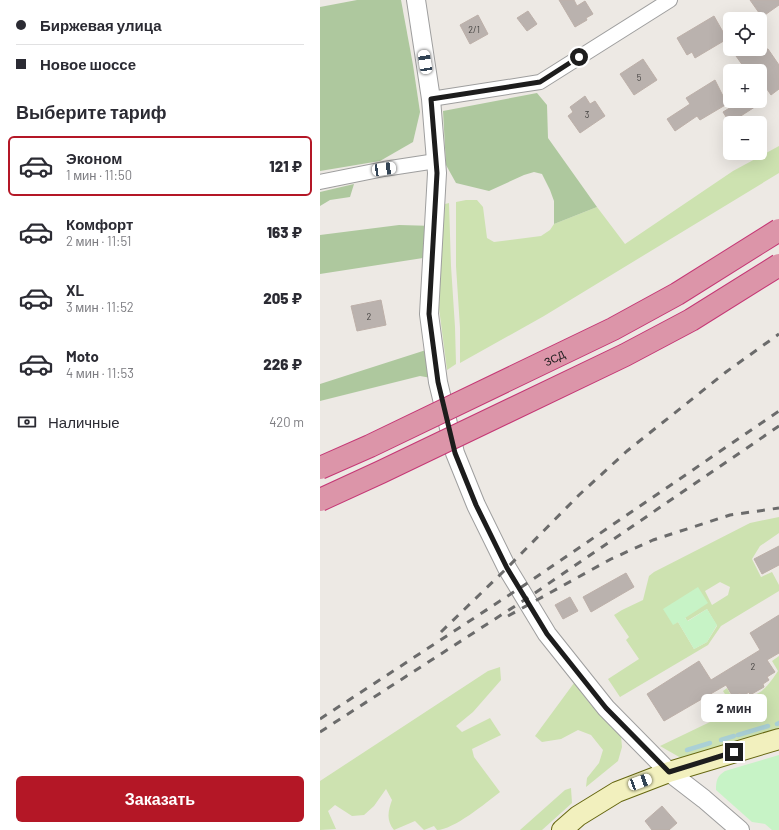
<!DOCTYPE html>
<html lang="ru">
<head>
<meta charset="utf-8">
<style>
  :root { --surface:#fff; --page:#f2f2f3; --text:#2b2b33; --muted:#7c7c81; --line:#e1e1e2; --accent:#b41726 }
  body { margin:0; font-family:Barlow,sans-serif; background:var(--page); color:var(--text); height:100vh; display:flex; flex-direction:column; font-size:15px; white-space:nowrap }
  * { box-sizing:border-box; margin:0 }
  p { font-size:13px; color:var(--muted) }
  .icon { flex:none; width:22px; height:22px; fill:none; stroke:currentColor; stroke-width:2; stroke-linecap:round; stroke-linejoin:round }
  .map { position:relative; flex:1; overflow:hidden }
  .drawer { display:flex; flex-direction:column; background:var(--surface); width:320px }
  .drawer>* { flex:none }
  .top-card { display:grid; align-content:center; height:88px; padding:0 16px; background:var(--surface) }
  .tools { position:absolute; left:403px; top:12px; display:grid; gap:8px }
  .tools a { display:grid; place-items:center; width:44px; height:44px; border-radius:6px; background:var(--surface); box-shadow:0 4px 16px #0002; font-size:20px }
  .end { position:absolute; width:18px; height:18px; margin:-9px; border:5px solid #1d1d1d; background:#fff; box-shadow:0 0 0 2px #fff }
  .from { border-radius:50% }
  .bubble { position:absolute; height:28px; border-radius:6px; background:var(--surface); box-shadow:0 4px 16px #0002; font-size:13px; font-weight:800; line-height:28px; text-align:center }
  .car { position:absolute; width:12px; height:24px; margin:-12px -6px; border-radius:5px; box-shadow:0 0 3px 1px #0007; background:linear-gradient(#fff 24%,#345 0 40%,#fff 0 76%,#345 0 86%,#fff 0) }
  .top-card b { display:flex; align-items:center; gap:14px; height:38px; font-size:15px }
  .top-card b+b { border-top:1px solid var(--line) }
  .top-card i { width:10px; height:10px; background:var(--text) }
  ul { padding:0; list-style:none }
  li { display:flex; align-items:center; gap:12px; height:60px; margin:0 8px 6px; padding:0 8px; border:2px solid transparent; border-radius:6px }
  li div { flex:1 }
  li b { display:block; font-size:15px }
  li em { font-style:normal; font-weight:800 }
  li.on { border-color:var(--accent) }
  li>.icon { width:36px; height:36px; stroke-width:1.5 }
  h2 { padding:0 16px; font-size:18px; line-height:48px }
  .pay { display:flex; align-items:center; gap:10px; height:44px; padding:0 16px; font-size:15px }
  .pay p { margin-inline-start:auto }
  .action { display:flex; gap:8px; margin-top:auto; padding:8px 16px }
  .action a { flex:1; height:46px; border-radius:6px; background:var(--accent); color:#fff; font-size:16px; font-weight:800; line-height:46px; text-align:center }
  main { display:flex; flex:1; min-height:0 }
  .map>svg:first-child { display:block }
  .grass { fill:#cde2b0; fill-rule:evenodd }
  .forest { fill:#aec89e }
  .park { fill:#c7f3c6 }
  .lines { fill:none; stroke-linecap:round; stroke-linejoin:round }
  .stream { stroke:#aad0d6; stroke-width:4.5 }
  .building { fill:#bab2ae; stroke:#bdb0a9 }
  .minor-casing { stroke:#9e9e9e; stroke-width:16 }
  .tertiary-casing { stroke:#9e9e9e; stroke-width:20 }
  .secondary-casing { stroke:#666711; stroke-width:22 }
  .minor { stroke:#fff; stroke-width:14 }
  .tertiary { stroke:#fff; stroke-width:18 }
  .secondary { stroke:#f2f0be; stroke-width:20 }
  .rail { stroke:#6b6b6b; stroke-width:3; stroke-dasharray:8 8; stroke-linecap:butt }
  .motorway-bridge-casing { stroke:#c53875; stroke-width:24; stroke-linecap:butt }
  .motorway-bridge { stroke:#dc95a9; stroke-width:22 }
  .route { stroke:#1d1d1d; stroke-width:5 }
  .labels { text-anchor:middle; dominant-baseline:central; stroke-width:3.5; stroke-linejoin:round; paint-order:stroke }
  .number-label { font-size:9px; fill:#444241 }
  .street-label { font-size:11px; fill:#1d1d1d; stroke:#fff }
</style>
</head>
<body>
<main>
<section class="drawer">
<div class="top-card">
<b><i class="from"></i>Биржевая улица</b>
<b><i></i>Новое шоссе</b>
</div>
<h2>Выберите тариф</h2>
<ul>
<li class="on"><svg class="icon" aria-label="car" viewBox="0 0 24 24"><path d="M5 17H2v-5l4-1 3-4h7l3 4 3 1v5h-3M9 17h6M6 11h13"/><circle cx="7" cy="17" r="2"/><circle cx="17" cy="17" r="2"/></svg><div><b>Эконом</b><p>1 мин · 11:50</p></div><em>121 ₽</em></li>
<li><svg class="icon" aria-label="car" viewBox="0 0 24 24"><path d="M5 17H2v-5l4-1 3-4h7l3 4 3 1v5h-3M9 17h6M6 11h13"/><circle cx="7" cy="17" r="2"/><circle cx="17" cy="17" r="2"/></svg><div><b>Комфорт</b><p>2 мин · 11:51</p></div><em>163 ₽</em></li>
<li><svg class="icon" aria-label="car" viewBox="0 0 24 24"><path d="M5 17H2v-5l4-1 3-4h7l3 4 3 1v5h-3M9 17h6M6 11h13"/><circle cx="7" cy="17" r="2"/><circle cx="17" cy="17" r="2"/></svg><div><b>XL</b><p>3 мин · 11:52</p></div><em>205 ₽</em></li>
<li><svg class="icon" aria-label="car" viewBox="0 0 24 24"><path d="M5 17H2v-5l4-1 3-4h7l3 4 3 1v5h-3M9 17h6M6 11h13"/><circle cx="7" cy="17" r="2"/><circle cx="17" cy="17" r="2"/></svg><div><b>Moto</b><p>4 мин · 11:53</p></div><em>226 ₽</em></li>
</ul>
<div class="pay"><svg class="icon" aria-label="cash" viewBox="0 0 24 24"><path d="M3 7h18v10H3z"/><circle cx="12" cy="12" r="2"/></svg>Наличные<p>420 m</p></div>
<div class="action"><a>Заказать</a></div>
</section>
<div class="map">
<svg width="459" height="830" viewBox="0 0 459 830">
  <rect width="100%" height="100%" fill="#ede9e4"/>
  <!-- grass -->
  <g class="grass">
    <polygon points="459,146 459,173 224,316 140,363 140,328 136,266 136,202 146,200 157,200 163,207 167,238 174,242 221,236 230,230 234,224 277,207 305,244 413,171"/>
    <polygon points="129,203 131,266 135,327 136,364 127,370 119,308 120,266 125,204"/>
    <path d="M459,517v16l-19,13 -8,13 9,18 11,-5 7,13v6l-58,35 -13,19 -88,52 -12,-18 31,-20 -13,-19 3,-3 -15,-22 8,-5 21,-10 6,-24 5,-4 96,-49zM400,582l10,5 -2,8 -16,10 -7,-14zM387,609l10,17 -10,16 -13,7 -16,-27 -5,3 12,-8 2,4z"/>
    <path d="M459,656v72l-98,30 -21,-12 75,-36 -12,-19 4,-3 6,11c27,-3 30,-6 45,-28l-6,-10z"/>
    <path d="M180,667l1,13 -28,32 -17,14 6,6 28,-14 11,17 -29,14 2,8 26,35c-14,11 -47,38 -63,38l-3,-4 -10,4 -9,-9 -21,9c-8,-10 -6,-19 -2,-30l-6,-11 -12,17 -10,9 -12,1 -17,-11 -7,6 8,18 -16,1v-49l168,-110z"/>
    <polygon points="254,683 271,705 301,736 302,747 298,761 266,787 267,778 279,763 283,750 271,735 258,730 241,739 222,742 215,736"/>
    <polygon points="251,788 252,803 222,830 200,830 245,790"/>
  </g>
  <!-- forest -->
  <g class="forest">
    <polygon points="37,0 81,0 93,65 100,112 93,142 60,161 0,171 0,7"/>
    <polygon points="217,93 227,105 228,138 277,207 234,224 234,201 230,190 222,174 214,172 204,175 169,191 136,183 126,165 123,111"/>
    <polygon points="34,184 30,197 10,200 0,206 0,192"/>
    <polygon points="79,225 115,226 117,379 100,376 0,401 0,384 106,350 100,311 103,258 0,274 0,235"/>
  </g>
  <!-- park -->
  <g class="park">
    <polygon points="378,587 388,603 365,618 368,621 387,609 397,625 387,642 374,649 358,622 353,625 343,609"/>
    <path d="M459,755v75h-7l-7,-6 -13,-2 -36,-32c0,-9 1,-14 9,-19z"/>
  </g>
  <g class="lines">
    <!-- stream -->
    <g class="stream">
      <polyline points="457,724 459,723"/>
      <polyline points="418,735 448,726"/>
      <polyline points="401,740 414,736"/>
      <polyline points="367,750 390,743"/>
    </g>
  </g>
  <!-- building -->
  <g class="building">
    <polygon points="239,0 254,0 257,6 265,1 273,14 266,18 267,20 255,27"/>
    <polygon points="430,0 459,0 459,5 442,17"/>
    <polygon points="208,11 217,24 207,31 197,18"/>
    <polygon points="158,15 168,34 150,44 140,25"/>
    <polygon points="394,16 407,39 375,58 372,52 367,55 357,38"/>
    <polygon points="411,49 448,49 459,65 459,89 451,95 440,79 440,71 435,71 432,66 426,70"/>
    <polygon points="323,59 337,80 314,95 300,74"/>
    <polygon points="395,80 407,104 380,120 377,116 355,131 347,119 370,104 366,98"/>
    <polygon points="265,96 270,104 275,101 285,116 260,133 248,116 253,112 250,107"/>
    <polygon points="421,101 444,101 410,123 403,112"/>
    <polygon points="61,300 66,325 37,331 31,306"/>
    <polygon points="459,546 459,565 442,574 434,559"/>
    <polygon points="306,573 314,587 271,612 263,597"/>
    <polygon points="250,597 258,611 243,619 235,605"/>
    <polygon points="459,615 459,653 447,660 455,672 447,677 449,680 443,684 444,687 430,695 429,692 422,697 420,693 413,697 406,685 344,721 327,694 379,661 391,680 440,650 430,633"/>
    <polygon points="342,806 357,823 349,830 332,830 325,821"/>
  </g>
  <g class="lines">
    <!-- minor casing -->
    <g class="minor-casing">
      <g id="minor">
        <polyline points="111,99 220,82 350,0"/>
        <polyline points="0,182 64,169 116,161"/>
      </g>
    </g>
    <!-- tertiary casing -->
    <g class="tertiary-casing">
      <polyline id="tertiary" points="96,0 111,99 117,173 109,314 118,382 135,453 156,505 187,568 227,634 286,708 349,772 384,799 420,830"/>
    </g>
    <!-- secondary casing -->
    <g class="secondary-casing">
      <polyline id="secondary" points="242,830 258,816 297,792 349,772 459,739"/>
    </g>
    <!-- minor -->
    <use href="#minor" class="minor"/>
    <!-- tertiary -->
    <use href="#tertiary" class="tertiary"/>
    <!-- secondary -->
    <use href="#secondary" class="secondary"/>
    <!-- rail -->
    <g class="rail">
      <polyline points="188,616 291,559 333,540 410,515 459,508"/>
      <polyline points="121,632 187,568 259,495 307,451 406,372 459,334"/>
      <polyline points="0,719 206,584 459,411"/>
      <polyline points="0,732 206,599 459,426"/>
    </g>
    <!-- motorway-bridge casing -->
    <g class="motorway-bridge-casing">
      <g id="motorway-bridge">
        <path id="s1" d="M0,468l50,-22 243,-117 64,-35 102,-64"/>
        <polyline points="0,500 61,472 305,355 371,320 459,265"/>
      </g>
    </g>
    <!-- motorway-bridge -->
    <use href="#motorway-bridge" class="motorway-bridge"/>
  </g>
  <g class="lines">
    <!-- route -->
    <polyline class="route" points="259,57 220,82 111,99 117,173 109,314 118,382 135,453 156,505 187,568 227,634 286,708 349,772 414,752"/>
  </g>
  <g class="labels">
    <!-- number labels -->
    <g class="number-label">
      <text x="154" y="29">2/1</text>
      <text x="319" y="77">5</text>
      <text x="267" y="114">3</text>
      <text x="49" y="316">2</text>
      <text x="433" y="666">2</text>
    </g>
    <!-- street labels -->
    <g class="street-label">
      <text stroke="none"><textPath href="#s1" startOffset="259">ЗСД</textPath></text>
    </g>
  </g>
</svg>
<div class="tools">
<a><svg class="icon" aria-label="locate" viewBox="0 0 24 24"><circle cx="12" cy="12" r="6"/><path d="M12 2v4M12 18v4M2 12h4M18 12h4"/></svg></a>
<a>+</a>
<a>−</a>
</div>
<i class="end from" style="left:259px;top:57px"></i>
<i class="end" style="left:414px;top:752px"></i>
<div class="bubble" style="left:381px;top:694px;width:66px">2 мин</div>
<i class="car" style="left:105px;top:62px;rotate:351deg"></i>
<i class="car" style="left:64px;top:169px;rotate:82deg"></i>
<i class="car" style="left:320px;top:782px;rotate:70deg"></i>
</div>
</main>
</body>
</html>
